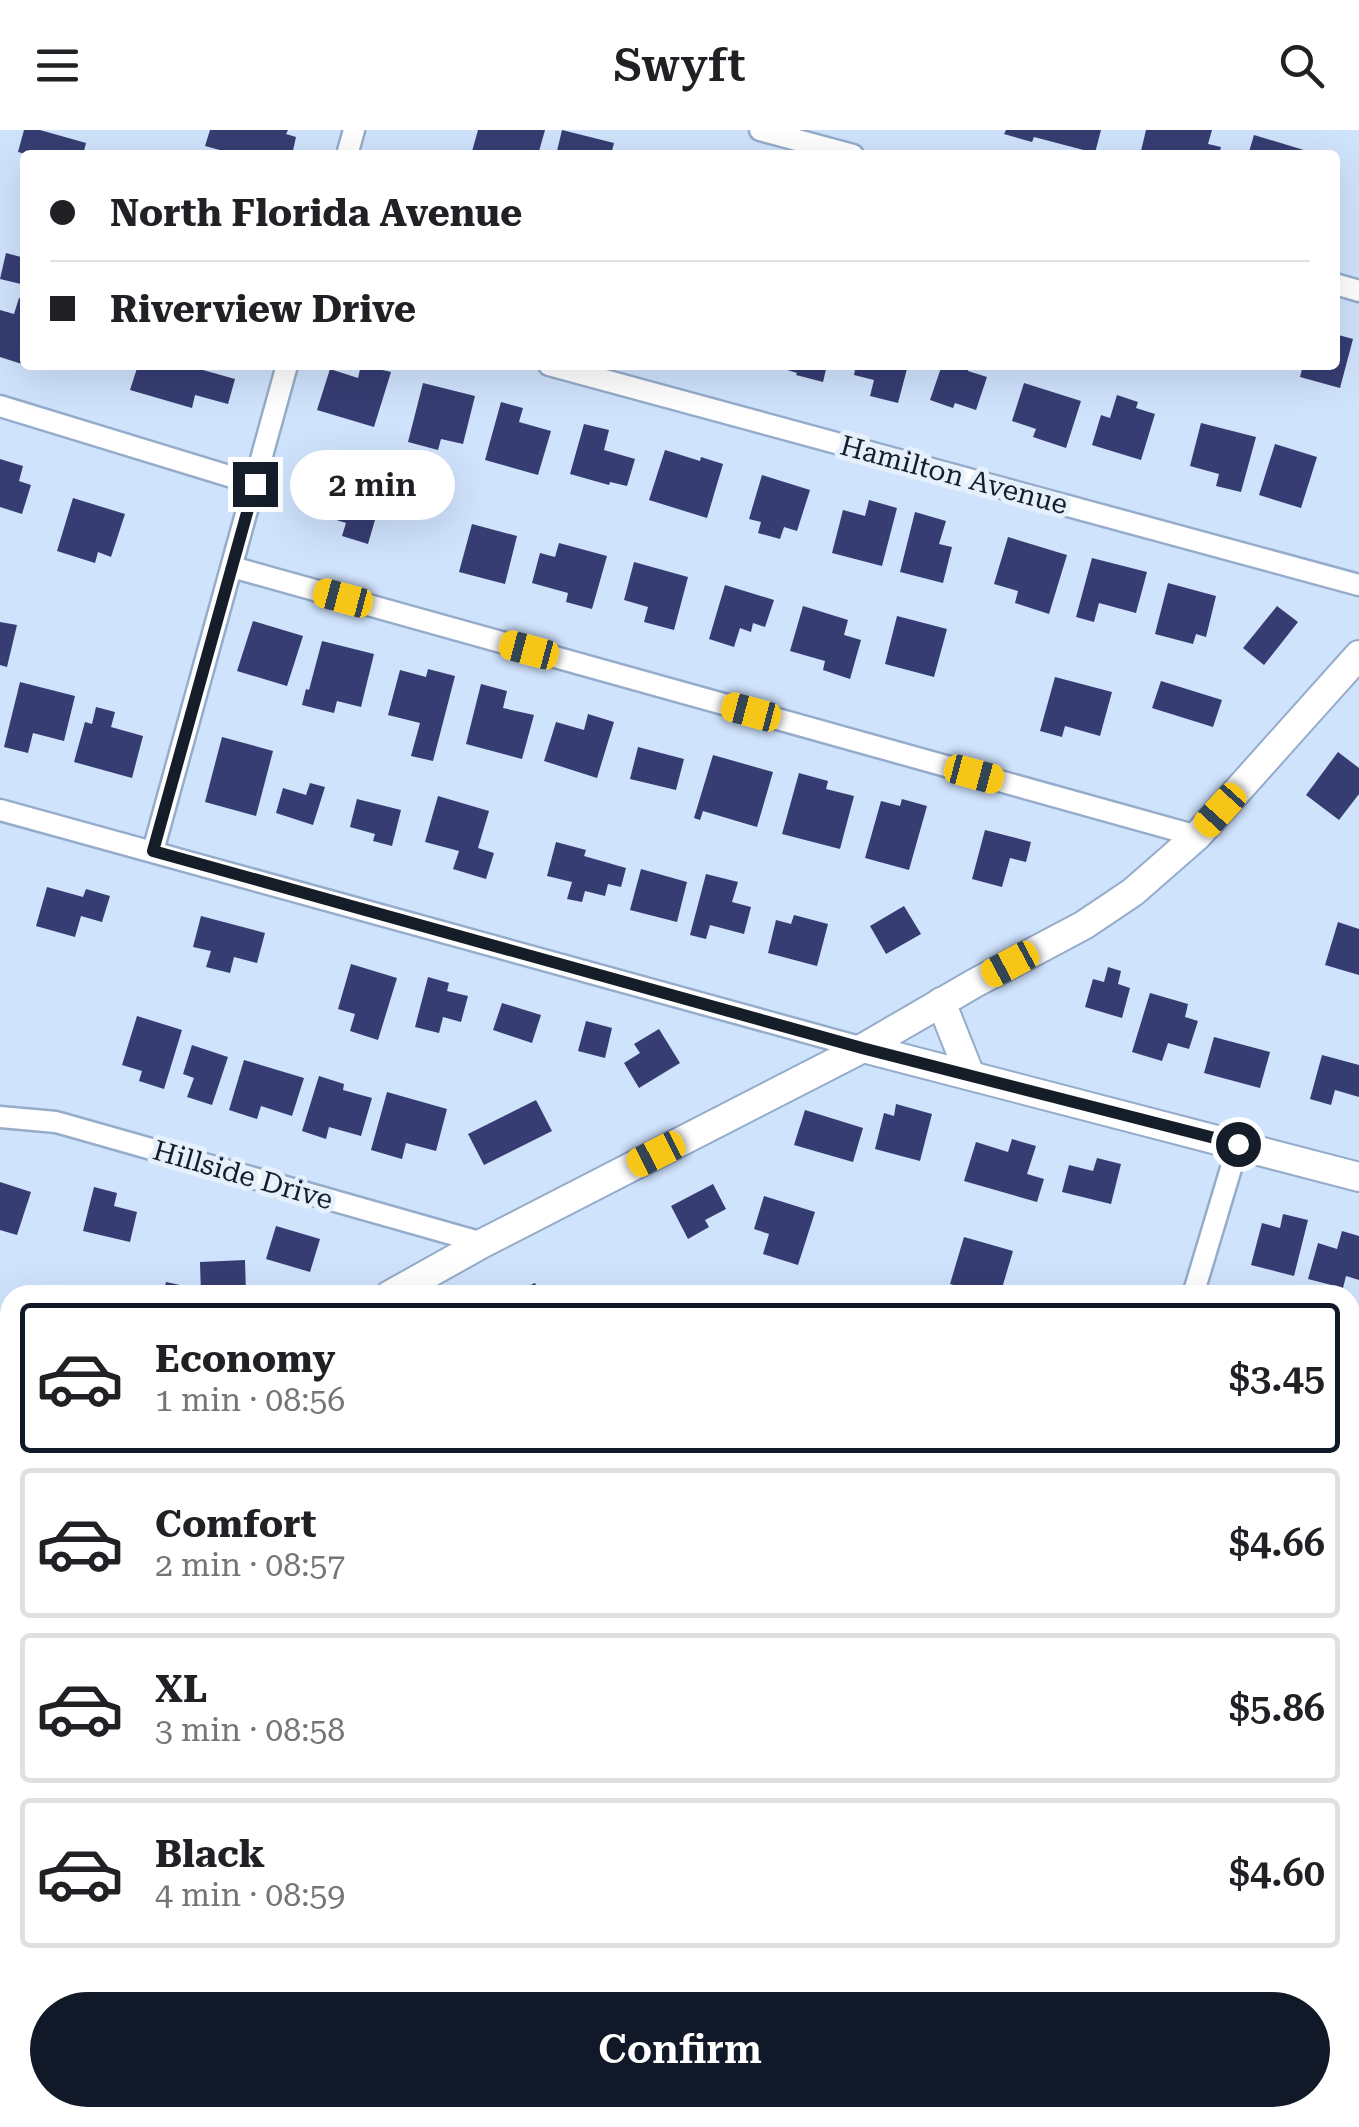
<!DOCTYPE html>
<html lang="en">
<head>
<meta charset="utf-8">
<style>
  :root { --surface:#fff; --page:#f6f6f6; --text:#202124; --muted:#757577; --line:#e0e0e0; --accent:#111827 }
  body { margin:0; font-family:"Roboto Serif",serif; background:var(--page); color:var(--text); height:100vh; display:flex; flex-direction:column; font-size:38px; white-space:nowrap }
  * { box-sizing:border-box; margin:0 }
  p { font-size:32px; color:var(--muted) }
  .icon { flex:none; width:55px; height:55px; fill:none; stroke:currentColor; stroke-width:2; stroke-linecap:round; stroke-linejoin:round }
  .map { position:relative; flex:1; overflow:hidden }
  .panel { position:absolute; left:0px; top:1155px; width:1360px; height:842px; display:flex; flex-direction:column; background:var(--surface); border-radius:30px 30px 0 0; box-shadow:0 10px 40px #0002 }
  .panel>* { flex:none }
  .guide { position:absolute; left:20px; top:20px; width:1320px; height:220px; border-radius:10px; box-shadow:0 10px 40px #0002; display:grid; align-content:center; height:220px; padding:0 30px; background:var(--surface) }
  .end { position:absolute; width:45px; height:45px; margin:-22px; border:12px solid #151d29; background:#fff; box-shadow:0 0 0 5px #fff }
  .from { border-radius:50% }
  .bubble { position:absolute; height:70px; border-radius:35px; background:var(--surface); box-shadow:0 10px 40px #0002; font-size:32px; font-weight:600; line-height:70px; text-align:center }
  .car { position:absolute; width:30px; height:60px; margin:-30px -15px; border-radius:12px; box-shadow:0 0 8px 2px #0007; background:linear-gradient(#f5c518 24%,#345 0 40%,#f5c518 0 76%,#345 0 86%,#f5c518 0) }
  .guide b { display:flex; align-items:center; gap:35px; height:95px; font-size:38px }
  .guide b+b { border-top:2px solid var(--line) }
  .guide i { width:25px; height:25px; background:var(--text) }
  ul { padding:18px 0 0; list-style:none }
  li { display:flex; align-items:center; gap:30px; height:150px; margin:0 20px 15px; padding:0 10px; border:5px solid var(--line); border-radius:10px }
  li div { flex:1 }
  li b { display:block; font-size:38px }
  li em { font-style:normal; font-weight:600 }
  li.on { border-color:var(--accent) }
  li>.icon { width:90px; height:90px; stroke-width:1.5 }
  .action { display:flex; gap:20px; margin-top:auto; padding:20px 30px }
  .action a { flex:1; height:115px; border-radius:60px; background:var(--accent); color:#fff; font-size:40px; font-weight:600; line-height:115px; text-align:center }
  header { display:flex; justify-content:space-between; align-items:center; height:130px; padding:0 30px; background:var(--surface); font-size:45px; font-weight:600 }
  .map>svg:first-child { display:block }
  .water { fill:#b46e73 }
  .building { fill:#363d72 }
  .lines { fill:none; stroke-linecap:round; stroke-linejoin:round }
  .minor-casing { stroke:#95accb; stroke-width:25 }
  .tertiary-casing { stroke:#95accb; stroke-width:32 }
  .minor { stroke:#fff; stroke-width:20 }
  .tertiary { stroke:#fff; stroke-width:28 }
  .route { stroke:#151d29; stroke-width:12 }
  .labels { text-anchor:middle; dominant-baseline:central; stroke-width:10; stroke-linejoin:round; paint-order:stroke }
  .street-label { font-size:28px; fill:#151d29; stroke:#e6f0fd }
</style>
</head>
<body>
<header><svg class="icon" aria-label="menu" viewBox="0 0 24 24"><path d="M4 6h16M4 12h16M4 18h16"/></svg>Swyft<svg class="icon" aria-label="search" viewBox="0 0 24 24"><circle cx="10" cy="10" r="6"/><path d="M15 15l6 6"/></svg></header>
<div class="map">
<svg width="1359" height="1997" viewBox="0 0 1359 1997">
  <rect width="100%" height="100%" fill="#d0e3fd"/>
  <!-- water -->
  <polygon class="water" points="171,1988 259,1988 257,1997 168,1997"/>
  <!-- building -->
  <g class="building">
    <polygon points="24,0 40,0 86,13 83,25 29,25 18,22"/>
    <polygon points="210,0 288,0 286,4 296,7 292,25 238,25 205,16"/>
    <polygon points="478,0 545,0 538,25 471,25"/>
    <polygon points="562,0 614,13 611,25 556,25"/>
    <polygon points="1006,0 1101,0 1095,23 1034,7 1032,12 1004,4"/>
    <polygon points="1146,0 1212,0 1208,14 1221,17 1219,25 1140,25"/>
    <polygon points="1254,5 1317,24 1317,25 1248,25"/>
    <polygon points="24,118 25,155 0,149 6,123 21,127"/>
    <polygon points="19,168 25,170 25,235 0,227 0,180 14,184"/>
    <polygon points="1335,204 1353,209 1340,258 1300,247 1303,235 1335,235"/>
    <polygon points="138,235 185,235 235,249 228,274 195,265 192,278 130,260"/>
    <polygon points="361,235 391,242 374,297 317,280 330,239 358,248"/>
    <polygon points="771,235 827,235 823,252 796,245 797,243"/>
    <polygon points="856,235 908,235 898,273 870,266 874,250 854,245"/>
    <polygon points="942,235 970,235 968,241 987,247 976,280 955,273 953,278 930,270"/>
    <polygon points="423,253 475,266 463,314 441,309 438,320 408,312"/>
    <polygon points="1024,253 1081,271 1066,318 1033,307 1036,299 1012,291"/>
    <polygon points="1117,265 1138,272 1136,278 1155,284 1141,330 1092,315 1101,285 1110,288"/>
    <polygon points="501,272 523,278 519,292 551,301 538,345 485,330"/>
    <polygon points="1201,293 1256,307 1241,362 1216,356 1219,344 1190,336"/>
    <polygon points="584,294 609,300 604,320 635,329 627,356 610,352 609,355 570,344"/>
    <polygon points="1275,314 1317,327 1301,378 1259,365"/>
    <polygon points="665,320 700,331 701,327 723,334 707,388 649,370"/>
    <polygon points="0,329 23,336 19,351 31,355 22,384 0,377"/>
    <polygon points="322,344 370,359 361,386 375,390 368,414 342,406 346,393 311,382"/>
    <polygon points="762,345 810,360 797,401 784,397 780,409 758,403 761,392 749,389"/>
    <polygon points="73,368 125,384 111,427 98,422 95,433 57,421"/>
    <polygon points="869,370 897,378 882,436 832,423 843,380 865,386"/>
    <polygon points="915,382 946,391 939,414 952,417 943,453 900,442"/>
    <polygon points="472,394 517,406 505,454 459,442"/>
    <polygon points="1008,407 1067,425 1049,484 1015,473 1018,461 994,454"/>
    <polygon points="559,413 607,426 592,479 566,472 568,463 532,453 540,423 555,427"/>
    <polygon points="1092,428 1147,442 1136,483 1099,473 1094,492 1076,487"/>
    <polygon points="634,432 688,447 674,500 644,492 648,477 624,470"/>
    <polygon points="1168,453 1216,466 1206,507 1196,504 1193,514 1155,504"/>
    <polygon points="725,455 774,470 765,497 753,493 751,502 740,498 734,517 709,509"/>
    <polygon points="803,476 848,490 844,505 861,510 850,549 823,540 825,531 790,521"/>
    <polygon points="1277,476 1298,492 1264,535 1243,518"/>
    <polygon points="897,486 947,499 934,547 885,534"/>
    <polygon points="253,491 303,506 287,556 237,541"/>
    <polygon points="0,492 17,495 7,537 0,535"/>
    <polygon points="322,511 374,524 361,577 337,571 334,583 302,575 306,559 309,560"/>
    <polygon points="428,539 455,546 433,631 411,626 420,593 388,585 400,540 426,547"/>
    <polygon points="1055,547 1112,562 1100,606 1065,596 1062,607 1040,601"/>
    <polygon points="1161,551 1222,570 1213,597 1152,578"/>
    <polygon points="20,552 75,566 64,611 33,603 28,623 4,617"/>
    <polygon points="481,554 507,561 503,578 534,585 522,629 466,614"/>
    <polygon points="96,577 115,582 111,597 143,606 132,648 74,632 85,592 92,594"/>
    <polygon points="588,584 614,592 597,648 544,631 556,592 584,600"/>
    <polygon points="222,607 273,621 256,686 205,672"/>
    <polygon points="638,617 684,629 676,660 630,649"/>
    <polygon points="1338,622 1359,638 1359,664 1339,690 1306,665"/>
    <polygon points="713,625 773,642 757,697 703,681 700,690 694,688"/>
    <polygon points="799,643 828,651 826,659 854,666 840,719 782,704"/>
    <polygon points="310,653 325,657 313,695 276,683 283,658 306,665"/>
    <polygon points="438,666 489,681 478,718 494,723 486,749 453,739 459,721 425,712"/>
    <polygon points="357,669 401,680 392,716 373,711 375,704 350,697"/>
    <polygon points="902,669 927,676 909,740 865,728 881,671 900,676"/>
    <polygon points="985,700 1031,712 1026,732 1010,728 1002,757 972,749"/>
    <polygon points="556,712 586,720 584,726 626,738 621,757 608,754 605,766 585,761 582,772 567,769 572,752 547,746"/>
    <polygon points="641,739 687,752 677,792 630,780"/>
    <polygon points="706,744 738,752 732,772 751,777 744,804 710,795 706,809 690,805"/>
    <polygon points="47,757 83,767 86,759 110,766 102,792 81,786 75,807 36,796"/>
    <polygon points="904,776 921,804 886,824 870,796"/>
    <polygon points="794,785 828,794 817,836 768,823 776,790 791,794"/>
    <polygon points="201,786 265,803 257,833 234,827 230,843 206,837 211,821 193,817"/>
    <polygon points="1338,792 1359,799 1359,845 1325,835"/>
    <polygon points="351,834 397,848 378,910 350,901 355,884 338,879"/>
    <polygon points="1108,837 1121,841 1118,854 1130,858 1122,888 1085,877 1093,849 1104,852"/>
    <polygon points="428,847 449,853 447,861 468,866 461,892 443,887 439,903 415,897"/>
    <polygon points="1150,863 1188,874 1185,887 1198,891 1189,919 1168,913 1162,931 1132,922"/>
    <polygon points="502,873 541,885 532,913 493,900"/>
    <polygon points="137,886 182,900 164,959 139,951 142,941 122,935"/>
    <polygon points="586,891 612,898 605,928 578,921"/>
    <polygon points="659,899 680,933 639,958 624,933 640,923 634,914"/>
    <polygon points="1214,907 1270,922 1260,958 1204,943"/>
    <polygon points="192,915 228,927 212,975 187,967 194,948 183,944"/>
    <polygon points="1322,925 1359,935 1359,967 1335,960 1331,975 1310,969"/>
    <polygon points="244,930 304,948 292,986 261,976 257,989 229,980"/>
    <polygon points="319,946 344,954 343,960 372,968 361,1006 329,997 326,1009 302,1001"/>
    <polygon points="387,962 447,979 436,1021 406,1013 402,1029 371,1020"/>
    <polygon points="536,970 552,1001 484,1035 468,1004"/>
    <polygon points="896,974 932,984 920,1031 875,1019 884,983 894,986"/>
    <polygon points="805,980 863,998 853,1032 794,1015"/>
    <polygon points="1012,1009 1036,1016 1027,1044 1044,1049 1037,1072 964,1051 976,1012 1008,1022"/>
    <polygon points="1097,1028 1121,1034 1111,1074 1062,1062 1069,1035 1093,1041"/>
    <polygon points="0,1052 31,1062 17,1105 0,1100"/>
    <polygon points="713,1054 726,1079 705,1090 709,1097 688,1109 671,1076"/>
    <polygon points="94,1057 117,1063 114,1076 137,1082 130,1112 83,1101"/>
    <polygon points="764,1066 815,1082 798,1135 763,1124 769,1104 754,1099"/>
    <polygon points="1283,1084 1308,1090 1294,1146 1251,1135 1262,1093 1280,1098"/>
    <polygon points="276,1096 320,1109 310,1142 266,1129"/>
    <polygon points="1342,1101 1359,1106 1359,1150 1346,1146 1343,1158 1308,1149 1318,1113 1337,1119"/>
    <polygon points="964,1107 1013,1121 1000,1165 973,1165 974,1161 950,1154"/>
    <polygon points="245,1130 246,1165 201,1165 200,1132"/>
    <polygon points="166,1152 180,1155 177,1165 163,1165"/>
    <polygon points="535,1153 541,1165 508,1165"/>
    <polygon points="1359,1272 1359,1306 1350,1302 1350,1289"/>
    <polygon points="1350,1365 1359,1367 1359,1418 1350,1416"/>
    <polygon points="0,1378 10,1379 10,1433 0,1433"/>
    <polygon points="1350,1437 1359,1439 1359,1466 1350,1463"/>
    <polygon points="2,1639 10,1641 10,1697 0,1694"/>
    <polygon points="0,1754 10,1757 10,1774 1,1808"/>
    <polygon points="3,1910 10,1912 10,1971 5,1988 0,1987 0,1922"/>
    <polygon points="37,1988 79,1988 76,1997 69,1997"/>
    <polygon points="101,1988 152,1988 149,1997 99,1997"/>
    <polygon points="827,1988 855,1988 886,1997 825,1997"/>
    <polygon points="1013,1988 1087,1988 1085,1997 1010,1997"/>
  </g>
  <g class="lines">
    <!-- minor casing -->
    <g class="minor-casing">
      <g id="minor">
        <polyline points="760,0 853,25"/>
        <polyline points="347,25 354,0"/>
        <polyline points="1335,154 1359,161"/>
        <polyline points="549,235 1359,455"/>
        <polyline points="0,276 255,354"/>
        <polyline points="232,437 1197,706"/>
        <polyline points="0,680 863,918"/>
        <polyline points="153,721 287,235"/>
        <polyline points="0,987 56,992 483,1113"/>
        <polyline points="1193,1165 1238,1015"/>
        <polyline points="0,1600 10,1601"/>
        <polyline points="1350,1681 1359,1648"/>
        <polyline points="0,1873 10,1876"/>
        <polyline points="1350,1933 1359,1929"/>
        <polyline points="417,1988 453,1997"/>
        <polyline points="659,1997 662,1988"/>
        <polyline points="954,1997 957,1988"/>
        <polyline points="1263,1997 1266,1988"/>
      </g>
    </g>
    <!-- tertiary casing -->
    <g class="tertiary-casing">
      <g id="tertiary">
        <polyline points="941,872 970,945"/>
        <polyline points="863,918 1359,1047"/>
        <polyline points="390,1165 483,1113 863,918 975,853 1084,795 1133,762 1197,706 1359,525"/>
        <polyline points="0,1325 10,1324"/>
      </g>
    </g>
    <!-- minor -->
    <use href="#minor" class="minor"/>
    <!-- tertiary -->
    <use href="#tertiary" class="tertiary"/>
  </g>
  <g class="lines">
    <!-- route -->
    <polyline class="route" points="255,354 153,721 862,918 1238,1014"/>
  </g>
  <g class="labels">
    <!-- street labels -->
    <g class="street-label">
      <text transform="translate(954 345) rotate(15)">Hamilton Avenue</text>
      <text transform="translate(243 1045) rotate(16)">Hillside Drive</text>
    </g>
  </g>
</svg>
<i class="end from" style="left:1238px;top:1014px"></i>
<i class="end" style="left:255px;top:354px"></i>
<div class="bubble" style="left:290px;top:320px;width:165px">2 min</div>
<i class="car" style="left:343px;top:468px;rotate:285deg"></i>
<i class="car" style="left:529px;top:520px;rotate:285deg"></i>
<i class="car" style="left:751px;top:582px;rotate:285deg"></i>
<i class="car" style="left:974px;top:644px;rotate:105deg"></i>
<i class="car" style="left:1220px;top:680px;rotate:222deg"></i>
<i class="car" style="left:1010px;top:834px;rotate:242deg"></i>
<i class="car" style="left:656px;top:1024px;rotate:243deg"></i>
<div class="guide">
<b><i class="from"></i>North Florida Avenue</b>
<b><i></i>Riverview Drive</b>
</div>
<section class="panel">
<ul>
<li class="on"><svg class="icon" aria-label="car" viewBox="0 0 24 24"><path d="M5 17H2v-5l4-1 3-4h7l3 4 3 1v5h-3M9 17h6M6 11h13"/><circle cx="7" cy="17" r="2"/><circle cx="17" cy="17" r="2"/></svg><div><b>Economy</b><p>1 min · 08:56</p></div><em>$3.45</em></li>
<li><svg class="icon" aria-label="car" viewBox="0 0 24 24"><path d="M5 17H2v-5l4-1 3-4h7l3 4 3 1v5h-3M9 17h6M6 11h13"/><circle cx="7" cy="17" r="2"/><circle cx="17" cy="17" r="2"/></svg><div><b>Comfort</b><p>2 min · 08:57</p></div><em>$4.66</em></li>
<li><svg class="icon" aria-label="car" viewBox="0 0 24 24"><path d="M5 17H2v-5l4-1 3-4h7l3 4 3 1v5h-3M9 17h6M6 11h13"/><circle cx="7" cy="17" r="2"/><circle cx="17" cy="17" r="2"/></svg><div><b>XL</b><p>3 min · 08:58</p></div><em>$5.86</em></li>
<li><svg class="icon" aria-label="car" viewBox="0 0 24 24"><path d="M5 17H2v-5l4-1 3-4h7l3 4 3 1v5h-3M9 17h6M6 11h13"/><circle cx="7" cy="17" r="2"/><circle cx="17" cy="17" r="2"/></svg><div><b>Black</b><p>4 min · 08:59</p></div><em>$4.60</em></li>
</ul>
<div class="action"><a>Confirm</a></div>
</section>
</div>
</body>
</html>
